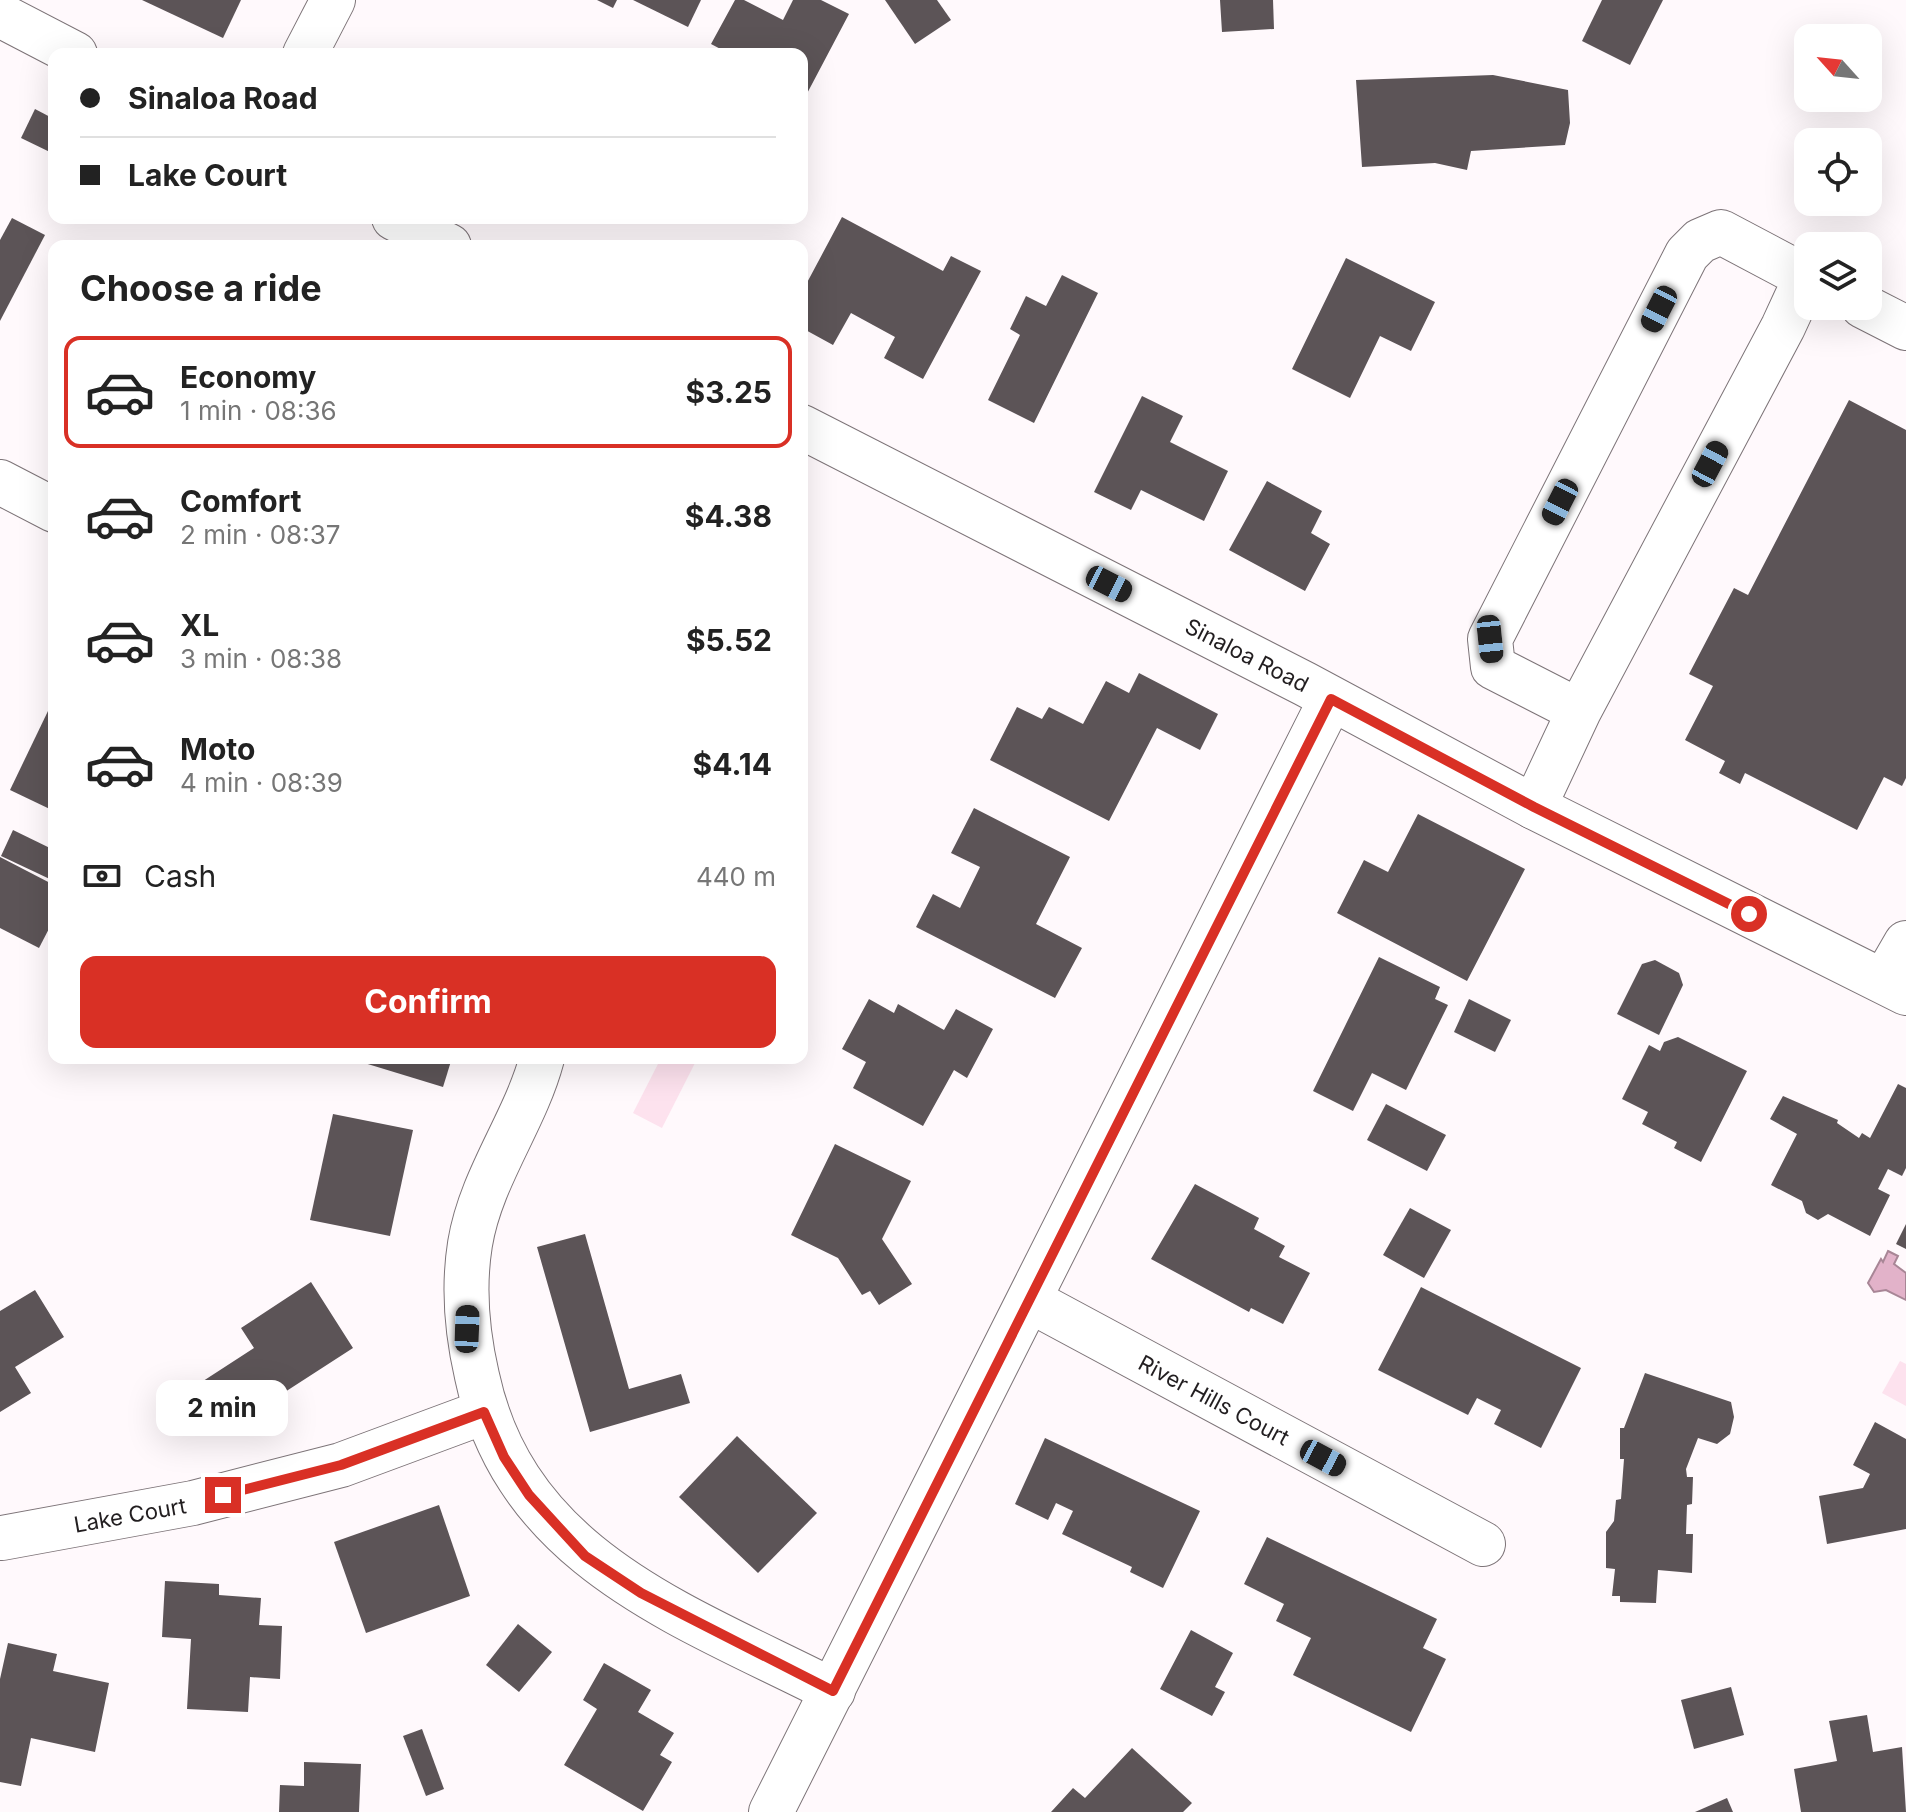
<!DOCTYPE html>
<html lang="en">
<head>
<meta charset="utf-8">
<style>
  :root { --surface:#fff; --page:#f6f6f6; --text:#222; --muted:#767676; --line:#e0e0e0; --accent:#d93025 }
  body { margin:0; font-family:Inter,sans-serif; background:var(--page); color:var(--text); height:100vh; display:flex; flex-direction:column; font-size:30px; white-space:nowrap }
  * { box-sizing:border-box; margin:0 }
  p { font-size:26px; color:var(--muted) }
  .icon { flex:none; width:44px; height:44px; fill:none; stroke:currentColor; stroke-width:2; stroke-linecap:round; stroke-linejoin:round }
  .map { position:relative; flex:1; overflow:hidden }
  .details { position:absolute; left:48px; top:240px; width:760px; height:824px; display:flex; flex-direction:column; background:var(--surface); border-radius:16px; box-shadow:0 8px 32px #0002 }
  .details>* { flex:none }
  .top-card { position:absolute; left:48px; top:48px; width:760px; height:176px; border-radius:16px; box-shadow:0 8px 32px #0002; display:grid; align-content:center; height:176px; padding:0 32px; background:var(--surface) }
  .needle { width:52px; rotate:297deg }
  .buttons { position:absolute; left:1794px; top:24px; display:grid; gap:16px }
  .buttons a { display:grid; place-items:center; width:88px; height:88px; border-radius:16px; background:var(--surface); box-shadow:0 8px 32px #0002; font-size:40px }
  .end { position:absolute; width:36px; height:36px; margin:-18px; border:10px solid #d93025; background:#fff; box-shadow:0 0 0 4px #fff }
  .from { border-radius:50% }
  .bubble { position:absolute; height:56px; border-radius:16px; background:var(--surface); box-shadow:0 8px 32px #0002; font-size:26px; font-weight:700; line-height:56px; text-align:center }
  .car { position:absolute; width:24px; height:48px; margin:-24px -12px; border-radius:10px; box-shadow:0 0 6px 2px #0007; background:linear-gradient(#222 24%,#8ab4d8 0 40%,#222 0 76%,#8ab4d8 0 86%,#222 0) }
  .top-card b { display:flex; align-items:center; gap:28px; height:76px; font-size:30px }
  .top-card b+b { border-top:2px solid var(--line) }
  .top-card i { width:20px; height:20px; background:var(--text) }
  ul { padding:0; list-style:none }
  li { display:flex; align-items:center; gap:24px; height:112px; margin:0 16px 12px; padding:0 16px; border:4px solid transparent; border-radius:16px }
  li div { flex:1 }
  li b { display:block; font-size:30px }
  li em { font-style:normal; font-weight:700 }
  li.current { border-color:var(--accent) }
  li>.icon { width:72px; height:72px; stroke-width:1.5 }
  h2 { padding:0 32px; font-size:36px; line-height:96px }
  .pay { display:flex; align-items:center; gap:20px; height:88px; padding:0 32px; font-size:30px }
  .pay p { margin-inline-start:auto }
  .action { display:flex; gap:16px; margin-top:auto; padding:16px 32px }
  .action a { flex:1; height:92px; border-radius:16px; background:var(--accent); color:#fff; font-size:32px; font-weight:700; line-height:92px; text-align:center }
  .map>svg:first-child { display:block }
  .green { fill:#fde2ee }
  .water { fill:#e2b2c9; stroke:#a88696; stroke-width:2 }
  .building { fill:#5c5457 }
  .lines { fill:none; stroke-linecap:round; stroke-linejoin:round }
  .minor-casing { stroke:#7d7478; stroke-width:46 }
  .minor { stroke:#fff; stroke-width:44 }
  .route { stroke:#d93025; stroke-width:10 }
  .labels { text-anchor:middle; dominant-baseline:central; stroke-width:8; stroke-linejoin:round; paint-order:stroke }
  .street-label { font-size:22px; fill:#221e20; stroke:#fff }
</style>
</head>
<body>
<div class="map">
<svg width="1906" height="1812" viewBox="0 0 1906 1812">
  <rect width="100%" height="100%" fill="#fff9fc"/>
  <!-- green -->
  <g class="green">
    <polygon points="661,1058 685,1058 695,1063 662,1128 633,1113"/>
    <polygon points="1900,1361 1906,1364 1906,1406 1882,1393"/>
  </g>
  <!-- water -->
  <polygon class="water" points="1888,1251 1898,1256 1894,1264 1906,1273 1906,1300 1886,1290 1874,1292 1868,1283 1881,1259 1883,1262"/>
  <!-- building -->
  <g class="building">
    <polygon points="142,0 241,0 223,38"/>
    <polygon points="597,0 617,0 613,8"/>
    <polygon points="633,0 701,0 688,27"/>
    <polygon points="735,0 744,0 783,20 793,0 821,0 849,14 802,103 802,54 730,54 711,44"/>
    <polygon points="885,0 937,0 951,20 915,44"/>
    <polygon points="1220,0 1273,0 1274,29 1222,32"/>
    <polygon points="1602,0 1663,0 1630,65 1582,41"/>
    <polygon points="1493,75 1568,90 1570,123 1565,145 1471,151 1467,170 1435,163 1362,167 1356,80"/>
    <polygon points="35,109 54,119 54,154 21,138"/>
    <polygon points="842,217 943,271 951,256 981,271 923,379 884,358 895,337 851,313 833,345 802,328 802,292"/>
    <polygon points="12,218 45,235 0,321 0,240"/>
    <polygon points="1346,258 1435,302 1411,351 1380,336 1350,398 1292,369"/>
    <polygon points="1062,275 1098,293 1034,423 988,400 1020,335 1010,329 1026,296 1046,306"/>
    <polygon points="1142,396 1183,416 1170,442 1228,471 1204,521 1141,490 1131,510 1094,492"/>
    <polygon points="1849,400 1906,430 1906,778 1902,786 1884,777 1857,830 1745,773 1740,784 1719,773 1725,761 1685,740 1713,686 1689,674 1734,588 1748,595"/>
    <polygon points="1267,481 1322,511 1311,533 1330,544 1305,591 1229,550"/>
    <polygon points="1139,673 1218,714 1200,750 1157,728 1109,821 990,760 1017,707 1042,719 1049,707 1083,724 1106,681 1129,693"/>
    <polygon points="48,711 54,714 54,811 10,790"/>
    <polygon points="974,808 1070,857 1036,924 1082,948 1055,998 916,927 933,894 960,908 980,867 951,853"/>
    <polygon points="1418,814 1525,869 1467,981 1337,913 1364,860 1388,872"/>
    <polygon points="13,830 54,850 54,881 1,856"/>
    <polygon points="0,857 54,885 54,919 39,948 0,928"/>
    <polygon points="1379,957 1440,987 1435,999 1448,1005 1406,1090 1372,1073 1353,1111 1313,1091"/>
    <polygon points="1655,960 1679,973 1683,985 1659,1035 1617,1014 1642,964"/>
    <polygon points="869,999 894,1013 898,1004 944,1030 956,1009 993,1029 967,1078 954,1070 923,1126 853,1088 866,1062 842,1049"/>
    <polygon points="1469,999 1511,1020 1495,1052 1454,1032"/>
    <polygon points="1678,1037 1747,1071 1701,1162 1674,1148 1677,1142 1642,1124 1648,1112 1622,1099 1649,1045 1660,1051 1664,1042"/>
    <polygon points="348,1058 452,1058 443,1087"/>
    <polygon points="1898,1084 1906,1088 1906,1168 1902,1176 1888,1169 1878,1189 1890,1195 1870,1236 1828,1214 1818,1220 1806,1213 1802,1201 1771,1185 1797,1134 1770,1119 1783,1096 1838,1120 1837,1123 1859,1138 1862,1133 1870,1138"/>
    <polygon points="1386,1104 1446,1135 1427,1171 1367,1140"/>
    <polygon points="333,1114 413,1130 390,1236 310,1220"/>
    <polygon points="835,1144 911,1181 882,1239 912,1284 879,1305 870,1291 862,1295 838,1258 791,1235"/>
    <polygon points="1195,1184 1259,1218 1254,1229 1285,1246 1279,1257 1310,1273 1283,1324 1251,1308 1249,1312 1151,1259"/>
    <polygon points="1410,1208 1451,1230 1424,1278 1383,1255"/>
    <polygon points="1906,1224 1906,1249 1896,1244"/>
    <polygon points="585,1234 629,1389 681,1374 690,1403 590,1432 537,1247"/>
    <polygon points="311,1282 353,1348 226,1430 197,1385 254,1348 241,1328"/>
    <polygon points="1421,1287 1581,1368 1541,1448 1494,1424 1501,1410 1477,1398 1468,1415 1378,1370"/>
    <polygon points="35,1290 64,1337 15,1367 31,1393 0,1412 0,1311"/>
    <polygon points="1645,1373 1731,1402 1734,1417 1730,1434 1717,1444 1698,1438 1686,1469 1687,1477 1693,1477 1692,1504 1687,1505 1686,1534 1693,1534 1692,1573 1658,1570 1656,1603 1620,1602 1620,1596 1612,1596 1615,1569 1606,1568 1606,1532 1614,1521 1616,1500 1621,1499 1624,1459 1620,1459 1620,1428 1624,1428"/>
    <polygon points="1875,1422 1906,1439 1906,1529 1827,1544 1819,1496 1863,1488 1870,1474 1853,1465"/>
    <polygon points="737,1436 817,1513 758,1573 679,1497"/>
    <polygon points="1045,1438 1200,1511 1163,1588 1130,1572 1132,1567 1062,1534 1073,1511 1056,1503 1048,1520 1015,1504"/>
    <polygon points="439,1505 470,1596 366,1633 334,1542"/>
    <polygon points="1267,1537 1437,1619 1423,1648 1446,1659 1411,1732 1293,1675 1311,1638 1276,1621 1284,1604 1244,1584"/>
    <polygon points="165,1581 219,1584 219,1595 261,1598 259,1625 282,1626 280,1679 250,1677 248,1712 187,1709 191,1639 162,1637"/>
    <polygon points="518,1624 552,1652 519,1692 486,1665"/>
    <polygon points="1191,1630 1233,1653 1215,1687 1225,1692 1212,1716 1160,1689"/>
    <polygon points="8,1643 57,1654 53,1671 109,1683 95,1752 31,1738 21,1786 0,1782 0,1679"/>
    <polygon points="604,1663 651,1690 638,1712 674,1733 660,1755 672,1762 643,1811 564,1765 597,1709 583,1700"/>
    <polygon points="1731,1687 1744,1735 1694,1749 1681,1700"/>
    <polygon points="1867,1715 1873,1752 1902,1747 1906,1812 1801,1812 1794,1769 1837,1761 1829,1721"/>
    <polygon points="422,1729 444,1789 426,1796 403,1736"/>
    <polygon points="1132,1748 1192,1803 1183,1812 1051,1812 1073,1788 1085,1798"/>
    <polygon points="304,1762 361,1764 359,1812 279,1812 280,1785 304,1786"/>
    <polygon points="1727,1798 1733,1812 1695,1812"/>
  </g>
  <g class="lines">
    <!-- minor casing -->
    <g class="minor-casing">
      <g id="minor">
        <polyline points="0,15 75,54"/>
        <polyline points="305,54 333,0"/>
        <polyline points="394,218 449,246"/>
        <polyline points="1863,306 1906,328"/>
        <polyline points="802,427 1305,684 1534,807 1906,993"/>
        <polyline points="0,482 54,510"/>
        <polyline points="1534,807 1579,711 1783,327 1806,277 1721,232 1700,241 1687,254 1490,639 1493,667 1579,711"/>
        <polyline points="1884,981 1906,943"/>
        <path d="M542,1058c-17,64 -61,119 -72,186 -7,44 -3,89 7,132 39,183 207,239 356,315"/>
        <polyline points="1031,1301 1483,1544"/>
        <polyline points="2,1538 193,1503 341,1465 484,1412"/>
        <polyline points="771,1812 1331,699"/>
      </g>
    </g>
    <!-- minor -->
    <use href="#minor" class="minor"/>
  </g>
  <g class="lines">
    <!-- route -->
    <polyline class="route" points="223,1495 341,1465 484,1412 504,1457 529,1495 585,1556 641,1593 833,1691 1331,699 1534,807 1749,914"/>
  </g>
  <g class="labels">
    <!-- street labels -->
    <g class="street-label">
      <text transform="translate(1247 655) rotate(27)">Sinaloa Road</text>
      <text transform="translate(1214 1400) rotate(28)">River Hills Court</text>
      <text transform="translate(130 1515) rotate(-10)">Lake Court</text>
    </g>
  </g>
</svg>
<div class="buttons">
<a><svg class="needle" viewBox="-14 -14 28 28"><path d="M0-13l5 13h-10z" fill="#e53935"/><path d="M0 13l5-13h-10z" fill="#767676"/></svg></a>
<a><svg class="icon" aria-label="locate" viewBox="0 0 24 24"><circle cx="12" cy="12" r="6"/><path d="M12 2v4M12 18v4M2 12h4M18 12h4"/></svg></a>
<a><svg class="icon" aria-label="layers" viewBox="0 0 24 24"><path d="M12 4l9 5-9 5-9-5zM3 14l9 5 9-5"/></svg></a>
</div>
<i class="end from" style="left:1749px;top:914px"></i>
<i class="end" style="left:223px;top:1495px"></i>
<div class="bubble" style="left:156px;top:1380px;width:132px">2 min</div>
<i class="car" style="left:1659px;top:309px;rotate:207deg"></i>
<i class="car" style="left:1710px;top:464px;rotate:28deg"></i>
<i class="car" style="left:1560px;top:502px;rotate:207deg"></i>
<i class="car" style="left:1109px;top:584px;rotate:117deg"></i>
<i class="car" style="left:1490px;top:639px;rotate:174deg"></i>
<i class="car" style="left:467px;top:1329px;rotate:2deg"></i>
<i class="car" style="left:1323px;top:1458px;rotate:118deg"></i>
<div class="top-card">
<b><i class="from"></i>Sinaloa Road</b>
<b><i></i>Lake Court</b>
</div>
<section class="details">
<h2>Choose a ride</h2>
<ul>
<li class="current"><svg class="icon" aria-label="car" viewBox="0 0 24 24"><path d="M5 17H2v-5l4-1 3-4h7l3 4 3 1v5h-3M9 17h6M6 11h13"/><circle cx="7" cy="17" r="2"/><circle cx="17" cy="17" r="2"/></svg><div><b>Economy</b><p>1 min · 08:36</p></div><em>$3.25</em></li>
<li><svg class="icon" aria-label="car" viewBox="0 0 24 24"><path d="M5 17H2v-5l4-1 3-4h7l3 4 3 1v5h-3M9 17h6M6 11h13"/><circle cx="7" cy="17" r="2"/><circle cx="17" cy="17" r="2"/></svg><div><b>Comfort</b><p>2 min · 08:37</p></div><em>$4.38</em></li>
<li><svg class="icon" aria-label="car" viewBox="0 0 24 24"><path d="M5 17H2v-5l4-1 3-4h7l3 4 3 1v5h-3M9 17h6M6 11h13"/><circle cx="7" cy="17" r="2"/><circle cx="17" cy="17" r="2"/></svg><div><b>XL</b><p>3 min · 08:38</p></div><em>$5.52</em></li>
<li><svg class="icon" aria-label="car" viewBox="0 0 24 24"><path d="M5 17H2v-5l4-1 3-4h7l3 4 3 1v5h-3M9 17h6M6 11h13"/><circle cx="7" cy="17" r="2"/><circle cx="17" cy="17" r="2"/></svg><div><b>Moto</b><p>4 min · 08:39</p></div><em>$4.14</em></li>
</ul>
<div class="pay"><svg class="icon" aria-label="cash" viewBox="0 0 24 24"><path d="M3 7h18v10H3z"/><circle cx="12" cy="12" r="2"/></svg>Cash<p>440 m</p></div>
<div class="action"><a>Confirm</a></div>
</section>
</div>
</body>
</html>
